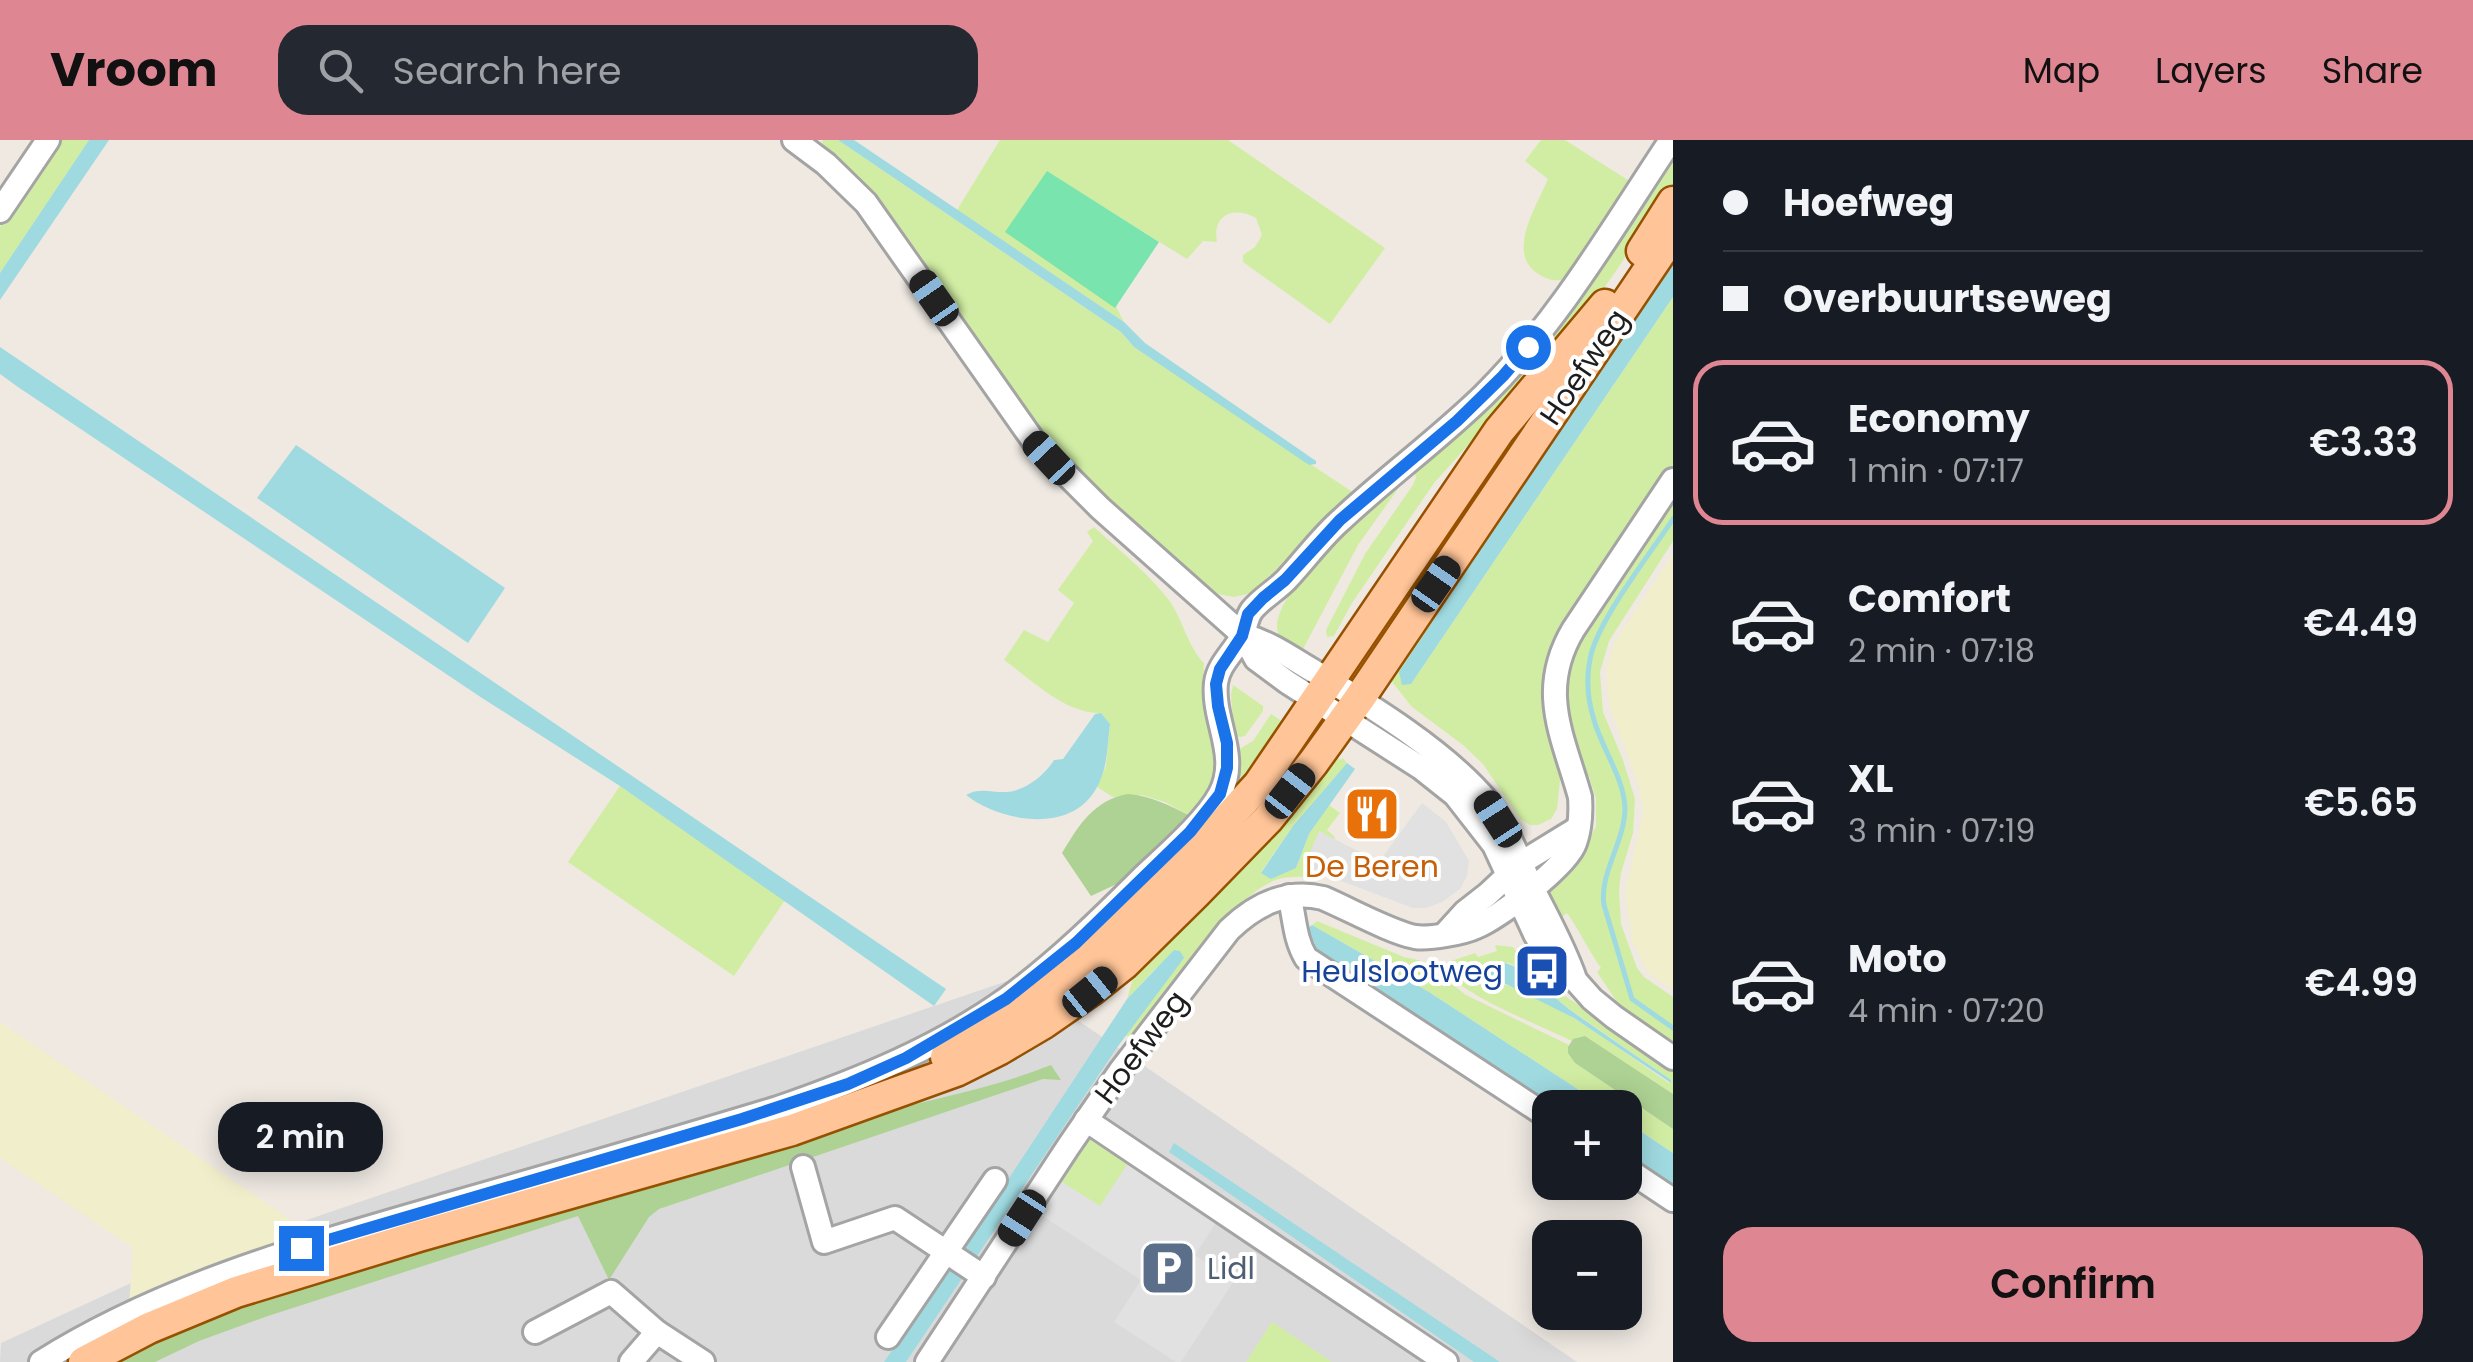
<!DOCTYPE html>
<html lang="en">
<head>
<meta charset="utf-8">
<style>
  :root { --surface:#171b24; --page:#242831; --text:#f1f3f6; --muted:#9ea1a6; --line:#363941; --accent:#df8693 }
  body { margin:0; font-family:Poppins,sans-serif; background:var(--page); color:var(--text); height:100vh; display:flex; flex-direction:column; font-size:38px; white-space:nowrap }
  * { box-sizing:border-box; margin:0 }
  p { font-size:32px; color:var(--muted) }
  .icon { flex:none; width:55px; height:55px; fill:none; stroke:currentColor; stroke-width:2; stroke-linecap:round; stroke-linejoin:round }
  .map { position:relative; flex:1; overflow:hidden }
  .details { display:flex; flex-direction:column; background:var(--surface); width:800px }
  .details>* { flex:none }
  .top-card { display:grid; align-content:center; height:220px; padding:0 50px; background:var(--surface) }
  .tools { position:absolute; left:1532px; top:950px; display:grid; gap:20px }
  .tools a { display:grid; place-items:center; width:110px; height:110px; border-radius:20px; background:var(--surface); box-shadow:0 5px 25px #0003; font-size:50px }
  .end { position:absolute; width:45px; height:45px; margin:-22px; border:12px solid #1a73e8; background:#fff; box-shadow:0 0 0 5px #fff }
  .from { border-radius:50% }
  .bubble { position:absolute; height:70px; border-radius:30px; background:var(--surface); box-shadow:0 5px 25px #0003; font-size:32px; font-weight:600; line-height:70px; text-align:center }
  .car { position:absolute; width:30px; height:60px; margin:-30px -15px; border-radius:12px; box-shadow:0 0 8px 2px #0007; background:linear-gradient(#222 24%,#8ab4d8 0 40%,#222 0 76%,#8ab4d8 0 86%,#222 0) }
  .top-card b { display:flex; align-items:center; gap:35px; height:95px; font-size:38px }
  .top-card b+b { border-top:2px solid var(--line) }
  .top-card i { width:25px; height:25px; background:var(--text) }
  ul { padding:0; list-style:none }
  li { display:flex; align-items:center; gap:30px; height:165px; margin:0 20px 15px; padding:0 30px; border:5px solid transparent; border-radius:30px }
  li div { flex:1 }
  li b { display:block; font-size:38px }
  li em { font-style:normal; font-weight:600 }
  li.active { border-color:var(--accent) }
  li>.icon { width:90px; height:90px; stroke-width:1.5 }
  .primary-button { display:flex; gap:20px; margin-top:auto; padding:20px 50px }
  .primary-button a { flex:1; height:115px; border-radius:30px; background:var(--accent); color:#111; font-size:40px; font-weight:600; line-height:115px; text-align:center }
  header { display:flex; align-items:center; gap:60px; box-sizing:border-box; height:140px; padding:0 50px; background:var(--accent); color:#111 }
  header strong { font-size:48px }
  nav { display:flex; gap:55px; margin-inline-start:auto; font-size:35px }
  .search { width:700px; height:90px; background:var(--page); display:flex; align-items:center; gap:25px; box-sizing:border-box; padding:0 35px; border-radius:30px; color:var(--muted); font-size:38px }
  main { display:flex; flex:1; min-height:0 }
  .map>svg:first-child { display:block }
  .residential { fill:#dbdada }
  .farmland { fill:#f0eecb }
  .grass { fill:#d1eda3; fill-rule:evenodd }
  .forest { fill:#aed293 }
  .pitch { fill:#79e4ad }
  .parking { fill:#e1e1e1 }
  .water { fill:#9fdae0 }
  .lines { fill:none; stroke-linecap:round; stroke-linejoin:round }
  .stream { stroke:#9fdae0; stroke-width:5 }
  .minor-casing { stroke:#a4a4a4; stroke-width:28 }
  .major-casing { stroke:#965100; stroke-width:35 }
  .minor { stroke:#fff; stroke-width:22 }
  .major { stroke:#ffc497; stroke-width:30 }
  .route { stroke:#1a73e8; stroke-width:12 }
  .labels { text-anchor:middle; dominant-baseline:central; stroke-width:8; stroke-linejoin:round; paint-order:stroke }
  .street-label { font-size:30px; fill:#1d1d1d; stroke:#fff }
  .food-label { font-size:30px; fill:#c56008; stroke:#fff }
  .transit-label { font-size:30px; fill:#164399; stroke:#fff; text-anchor:end }
  .service-label { font-size:30px; fill:#4e5e75; stroke:#fff; text-anchor:start }
</style>
</head>
<body>
<header>
<strong>Vroom</strong>
<div class="search"><svg class="icon" aria-label="search" viewBox="0 0 24 24"><circle cx="10" cy="10" r="6"/><path d="M15 15l6 6"/></svg>Search here</div>
<nav><a>Map</a><a>Layers</a><a>Share</a></nav>
</header>
<main>
<div class="map">
<svg width="1673" height="1222" viewBox="0 0 1673 1222">
  <rect width="100%" height="100%" fill="#efe9e2"/>
  <!-- residential -->
  <polygon class="residential" points="1016,838 1577,1222 0,1222 1,1203 157,1131"/>
  <!-- farmland -->
  <g class="farmland">
    <polygon points="1673,414 1673,850 1648,833 1632,800 1625,753 1643,673 1639,646 1611,571 1607,549 1607,525 1614,503"/>
    <polygon points="0,882 316,1097 129,1166 133,1108 0,1018"/>
  </g>
  <!-- grass -->
  <g class="grass">
    <polygon points="58,0 89,0 0,133 0,87"/>
    <polygon points="823,0 838,0 1121,192 1134,207 1357,355 1318,388 1252,453 1234,457 1218,454 1121,374 1052,310 821,9"/>
    <path d="M1000,0h228l157,108 -55,76 -87,-62v-7l12,-8 7,-12 -6,-17c-22,-12 -44,-4 -39,24l-14,-1 -16,18 -140,-87 77,150 -167,-112z"/>
    <path d="M1541,0h24l66,42 -64,97c-12,3 -20,1 -30,-6 -31,-21 0,-67 11,-94l-23,-18z"/>
    <polygon points="1673,14 1673,45 1616,131 1584,176 1434,343 1352,463 1334,496 1327,497 1326,490 1365,414 1413,345 1416,338 1414,328"/>
    <polygon points="1673,104 1411,544 1673,157 1673,325 1576,472 1547,529 1544,563 1561,631 1557,669 1551,679 1538,685 1530,685 1520,679 1483,624 1463,605 1412,567 1389,538"/>
    <path d="M1405,339l-47,66 -56,106c-87,-19 80,-152 103,-172z"/>
    <path d="M1673,353v48l-64,100 -9,31 3,40 20,48 12,39 -2,34 -12,40 -2,17 2,34 16,44 7,9 29,20v50l-39,-26 -15,-16 -22,-33 4,-4c-13,-18 -21,-37 -34,-55l-9,7 -10,-19v-11l34,-41 14,-22v-28l-7,-23h-4l-19,-62 -2,-33 9,-34z"/>
    <path d="M1094,387c25,23 54,46 75,73 14,20 19,47 35,63 -4,41 23,87 4,126 -4,10 -12,18 -18,27l-25,-14 -23,-7 -29,2 -16,-10 9,-21 4,-42 -9,-11c-36,1 -69,-33 -97,-53l20,-30 24,12 26,-39 -16,-13 35,-49 -6,-9z"/>
    <polygon points="1233,545 1263,566 1263,571 1245,596 1240,597 1234,595 1231,554"/>
    <polygon points="1271,574 1285,583 1231,658 1238,610 1253,601"/>
    <path d="M1336,617l5,3 2,-2 4,5 -54,63 -32,46 35,-4 13,-34 20,-29 11,8 -13,17 8,7 -18,40c-14,0 -33,-2 -46,5 -35,17 -63,61 -87,90l-2,-1 -53,67 -3,-3 22,-31 9,-37 -30,32 7,-24 8,-14 34,-28 74,-72 31,-36 49,-67 4,2z"/>
    <polygon points="620,646 785,760 734,836 568,722"/>
    <polygon points="1317,781 1404,817 1431,823 1448,841 1466,855 1569,905 1568,907 1575,923 1673,989 1673,1013 1625,981 1625,968 1605,967 1429,852 1312,785"/>
    <path d="M1495,805l18,2 17,23 4,-2 13,16 4,-3 11,13 111,74v26l-88,-58 -13,5c-35,-17 -112,-46 -133,-76l36,-12 3,4 19,-6zM1499,822l10,1 10,5 49,40 104,73 -3,2c-46,-31 -91,-67 -142,-90 -15,-7 -32,-9 -41,-23l5,-5z"/>
    <polygon points="1094,999 1104,1006 1108,1002 1134,1019 1100,1070 1060,1043 1089,1000"/>
    <polygon points="1272,1182 1332,1222 1246,1222"/>
  </g>
  <!-- forest -->
  <g class="forest">
    <path d="M1128,654c23,2 41,11 62,22l-44,46 -27,21 -28,13 -29,-43c17,-28 32,-53 66,-59z"/>
    <polygon points="1585,896 1673,954 1673,989 1575,923 1568,913 1568,907 1573,899"/>
    <path d="M1051,925l10,15 -18,-1 -384,130 -10,8 -40,63 -31,-64 -310,100 -69,25 -44,21h-44l94,-44 194,-63 482,-143c57,-14 115,-25 170,-47z"/>
  </g>
  <!-- pitch -->
  <polygon class="pitch" points="1047,31 1159,102 1115,168 1005,92"/>
  <!-- parking -->
  <g class="parking">
    <polygon points="1422,663 1446,682 1469,721 1467,736 1460,749 1442,762 1426,768 1413,768 1304,727 1319,691 1379,722"/>
    <polygon points="1130,1020 1219,1078 1195,1115 1234,1141 1181,1222 1176,1222 1114,1182 1141,1140 1038,1073 1059,1040 1100,1066"/>
  </g>
  <!-- water -->
  <g class="water">
    <polygon points="89,0 109,0 0,160 0,133"/>
    <polygon points="838,0 854,0 1124,182 1145,203 1316,321 1316,324 1309,325 1134,207 1121,192"/>
    <polygon points="1673,119 1673,157 1411,544 1402,545 1399,532"/>
    <polygon points="0,207 946,849 934,866 620,646 482,558 18,247 0,234"/>
    <polygon points="296,305 505,448 468,503 257,358"/>
    <path d="M1101,573l9,11c-3,24 -2,47 -16,68 -27,42 -95,29 -128,3 14,-8 26,-2 41,-3 18,-1 38,-17 47,-32l9,-1 32,-45z"/>
    <polygon points="1347,623 1355,629 1309,694 1296,728 1271,739 1261,733 1293,686"/>
    <polygon points="1312,785 1429,852 1605,967 1550,968 1427,883 1318,812 1308,788"/>
    <polygon points="1174,810 1180,811 1184,818 1116,909 906,1222 884,1222 963,1108 1127,859"/>
    <path d="M1499,822c27,3 49,31 70,47 33,24 68,47 102,71v3l-97,-65 -88,-44 5,-9z"/>
    <polygon points="1625,981 1673,1013 1673,1050 1625,1018"/>
    <polygon points="1174,1003 1500,1222 1474,1222 1169,1012"/>
  </g>
  <g class="lines">
    <!-- stream -->
    <path class="stream" d="M1673,379c-23,35 -76,102 -83,140 -4,20 -2,42 4,61 8,29 30,58 31,88 0,34 -26,65 -21,97l28,94 41,29"/>
    <!-- minor casing -->
    <g class="minor-casing">
      <g id="minor">
        <polyline points="794,0 826,24 866,63 1035,303 1100,368 1243,495 1256,519 1287,542 1421,628 1455,655 1494,705 1535,794 1552,822 1576,841 1592,859 1614,877 1673,918"/>
        <polyline points="0,71 48,0"/>
        <path d="M1243,495c31,9 46,22 74,38 54,33 129,79 170,128 21,26 31,58 46,88 15,30 31,58 42,90"/>
        <path d="M1289,756c6,21 5,42 17,62l244,160"/>
        <polyline points="1445,794 1465,772 1488,754 1521,723 1578,688"/>
        <polyline points="1086,980 1446,1222"/>
        <polyline points="803,1027 824,1102 895,1078 984,1137"/>
        <polyline points="1625,1028 1673,1060"/>
        <polyline points="535,1192 611,1152 657,1192 703,1222"/>
        <polyline points="888,1197 995,1040"/>
        <path d="M41,1222c126,-79 268,-117 409,-158 109,-31 219,-63 328,-96 81,-28 160,-60 230,-110 49,-36 92,-78 135,-121 23,-22 62,-55 77,-83 20,-38 -8,-73 -4,-111 2,-18 17,-30 25,-45 5,-10 5,-20 11,-28 10,-12 23,-19 34,-30 19,-20 35,-43 56,-61 46,-43 97,-80 142,-124 75,-74 129,-168 187,-255"/>
        <polyline points="631,1222 657,1192"/>
        <path d="M927,1222l141,-215 53,-77 108,-140c26,-25 56,-41 94,-32 26,11 67,34 92,39 15,2 48,-4 61,-10 23,-9 92,-62 99,-84 5,-14 6,-31 5,-46 -17,-61 -43,-106 -7,-167l100,-150"/>
      </g>
    </g>
    <!-- major casing -->
    <g class="major-casing">
      <g id="major">
        <polyline points="1642,111 1673,62"/>
        <polyline points="946,917 1031,862 1101,807 1190,720 1259,644 1499,291 1605,165"/>
        <polyline points="84,1222 149,1188 236,1152 419,1096 792,990 956,931 1000,909 1044,883 1090,851 1124,824 1196,753 1268,679 1313,623 1359,559 1673,94"/>
      </g>
    </g>
    <!-- minor -->
    <use href="#minor" class="minor"/>
    <!-- major -->
    <use href="#major" class="major"/>
  </g>
  <g class="lines">
    <!-- route -->
    <polyline class="route" points="301,1108 742,979 848,944 906,918 1006,859 1076,803 1190,692 1220,654 1227,628 1227,603 1218,566 1216,544 1220,529 1242,496 1248,474 1263,458 1285,440 1340,380 1457,281 1503,236 1528,207"/>
  </g>
  <!-- icons -->
  <defs>
    <g id="restaurant-square" transform="scale(2.875)"><rect x="-9" y="-9" width="18" height="18" rx="4" fill="#e8710a" stroke="#fff"/><path d="M-5-6h1v4h1v-4h1v4h1v-4h1v5L-1.5 .5V6h-2V.5L-5-1ZM5-6V6H3V1.5H1.5Q1.5-4 5-6Z" fill="#fff"/></g>
    <g id="bus-square" transform="scale(2.875)"><rect x="-9" y="-9" width="18" height="18" rx="4" fill="#1a4fb4" stroke="#fff"/><path d="M-5-6H5V4H4V6H2V4H-2V6H-4V4H-5ZM-3.5-4V0h7V-4ZM-3.5 1.2v1.5H-2V1.2ZM2 1.2v1.5H3.5V1.2Z" fill="#fff"/></g>
    <g id="parking-square" transform="scale(2.875)"><rect x="-9" y="-9" width="18" height="18" rx="4" fill="#5c6f8a" stroke="#fff"/><path d="M-3.5-5.5H1a3.5 3.5 0 0 1 0 7H-1V5.5H-3.5ZM-1-3.4V-.6H.8a1.4 1.4 0 0 0 0-2.8Z" fill="#fff"/></g>
  </defs>
  <g fill-rule="evenodd">
    <use href="#restaurant-square" x="1372" y="674"/>
    <use href="#bus-square" x="1542" y="831"/>
    <use href="#parking-square" x="1168" y="1128"/>
  </g>
  <g class="labels">
    <!-- street labels -->
    <g class="street-label">
      <text transform="translate(1584 227) rotate(-56)">Hoefweg</text>
      <text transform="translate(1141 907) rotate(-53)">Hoefweg</text>
    </g>
    <!-- food labels -->
    <g class="food-label">
      <text x="1372" y="726">De Beren</text>
    </g>
    <!-- transit labels -->
    <g class="transit-label">
      <text x="1503" y="831">Heulslootweg</text>
    </g>
    <!-- service labels -->
    <g class="service-label">
      <text x="1207" y="1128">Lidl</text>
    </g>
  </g>
</svg>
<div class="tools">
<a>+</a>
<a>−</a>
</div>
<i class="end from" style="left:1528px;top:207px"></i>
<i class="end" style="left:301px;top:1108px"></i>
<div class="bubble" style="left:218px;top:962px;width:165px">2 min</div>
<i class="car" style="left:934px;top:158px;rotate:325deg"></i>
<i class="car" style="left:1049px;top:318px;rotate:317deg"></i>
<i class="car" style="left:1436px;top:444px;rotate:35deg"></i>
<i class="car" style="left:1290px;top:651px;rotate:38deg"></i>
<i class="car" style="left:1498px;top:679px;rotate:327deg"></i>
<i class="car" style="left:1090px;top:852px;rotate:51deg"></i>
<i class="car" style="left:1022px;top:1078px;rotate:213deg"></i>
</div>
<section class="details">
<div class="top-card">
<b><i class="from"></i>Hoefweg</b>
<b><i></i>Overbuurtseweg</b>
</div>
<ul>
<li class="active"><svg class="icon" aria-label="car" viewBox="0 0 24 24"><path d="M5 17H2v-5l4-1 3-4h7l3 4 3 1v5h-3M9 17h6M6 11h13"/><circle cx="7" cy="17" r="2"/><circle cx="17" cy="17" r="2"/></svg><div><b>Economy</b><p>1 min · 07:17</p></div><em>€3.33</em></li>
<li><svg class="icon" aria-label="car" viewBox="0 0 24 24"><path d="M5 17H2v-5l4-1 3-4h7l3 4 3 1v5h-3M9 17h6M6 11h13"/><circle cx="7" cy="17" r="2"/><circle cx="17" cy="17" r="2"/></svg><div><b>Comfort</b><p>2 min · 07:18</p></div><em>€4.49</em></li>
<li><svg class="icon" aria-label="car" viewBox="0 0 24 24"><path d="M5 17H2v-5l4-1 3-4h7l3 4 3 1v5h-3M9 17h6M6 11h13"/><circle cx="7" cy="17" r="2"/><circle cx="17" cy="17" r="2"/></svg><div><b>XL</b><p>3 min · 07:19</p></div><em>€5.65</em></li>
<li><svg class="icon" aria-label="car" viewBox="0 0 24 24"><path d="M5 17H2v-5l4-1 3-4h7l3 4 3 1v5h-3M9 17h6M6 11h13"/><circle cx="7" cy="17" r="2"/><circle cx="17" cy="17" r="2"/></svg><div><b>Moto</b><p>4 min · 07:20</p></div><em>€4.99</em></li>
</ul>
<div class="primary-button"><a>Confirm</a></div>
</section>
</main>
</body>
</html>
